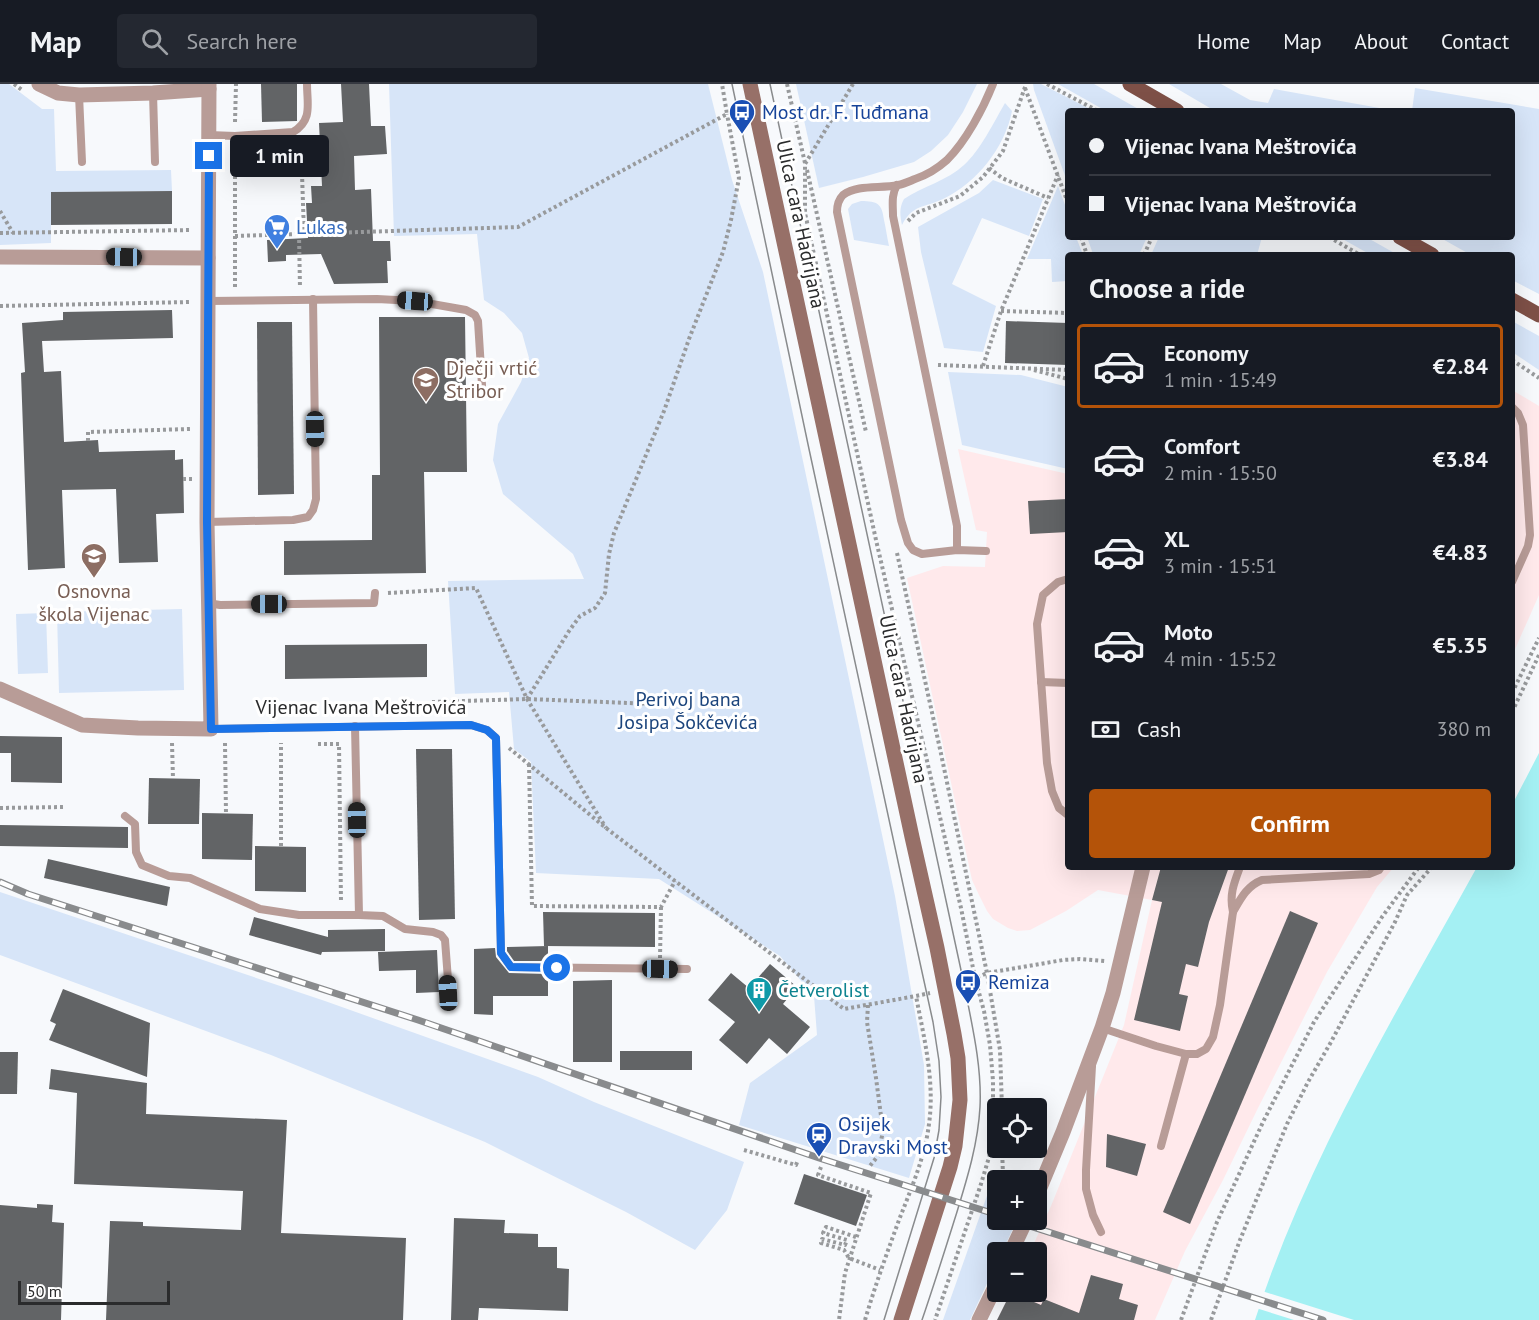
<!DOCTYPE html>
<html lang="en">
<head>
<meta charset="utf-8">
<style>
  :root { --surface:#171b24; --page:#242831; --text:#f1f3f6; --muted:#9ea1a6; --line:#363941; --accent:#b45309 }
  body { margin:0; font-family:"PT Sans",sans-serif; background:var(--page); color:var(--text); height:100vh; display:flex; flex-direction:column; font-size:22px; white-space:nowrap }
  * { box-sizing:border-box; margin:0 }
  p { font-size:20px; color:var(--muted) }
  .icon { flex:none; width:33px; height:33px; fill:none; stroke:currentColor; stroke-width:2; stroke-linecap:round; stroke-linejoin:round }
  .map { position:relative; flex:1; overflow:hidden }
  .drawer { position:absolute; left:1065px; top:168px; width:450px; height:618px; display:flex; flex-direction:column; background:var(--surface); border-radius:6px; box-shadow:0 6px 24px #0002 }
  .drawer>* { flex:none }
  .top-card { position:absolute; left:1065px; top:24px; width:450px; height:132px; border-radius:6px; box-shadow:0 6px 24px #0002; display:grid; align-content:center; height:132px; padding:0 24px; background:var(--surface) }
  .buttons { position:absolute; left:987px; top:1014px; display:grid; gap:12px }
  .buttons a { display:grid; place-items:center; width:60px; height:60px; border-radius:6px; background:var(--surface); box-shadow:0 6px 24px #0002; font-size:30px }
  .scale { position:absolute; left:18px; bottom:15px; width:152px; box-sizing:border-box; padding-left:6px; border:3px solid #2a2b2c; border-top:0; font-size:16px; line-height:21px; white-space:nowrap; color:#2a2b2c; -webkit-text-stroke:4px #fff; paint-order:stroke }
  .end { position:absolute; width:27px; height:27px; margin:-14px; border:8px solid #1a73e8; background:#fff; box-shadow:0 0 0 3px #fff }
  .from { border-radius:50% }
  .bubble { position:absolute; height:42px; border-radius:6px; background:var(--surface); box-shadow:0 6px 24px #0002; font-size:20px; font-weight:700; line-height:42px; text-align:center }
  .car { position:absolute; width:18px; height:36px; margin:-18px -9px; border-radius:8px; box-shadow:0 0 4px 2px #0007; background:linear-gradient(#222 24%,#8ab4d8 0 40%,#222 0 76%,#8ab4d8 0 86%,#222 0) }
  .top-card b { display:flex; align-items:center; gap:21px; height:57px; font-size:22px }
  .top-card b+b { border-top:2px solid var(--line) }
  .top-card i { width:15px; height:15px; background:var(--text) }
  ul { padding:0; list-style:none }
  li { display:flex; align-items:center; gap:18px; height:84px; margin:0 12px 9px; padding:0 12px; border:3px solid transparent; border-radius:6px }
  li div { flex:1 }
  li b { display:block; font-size:22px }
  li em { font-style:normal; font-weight:700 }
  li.active { border-color:var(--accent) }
  li>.icon { width:54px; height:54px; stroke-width:1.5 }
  h2 { padding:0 24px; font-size:27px; line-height:72px }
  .pay { display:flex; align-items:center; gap:15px; height:66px; padding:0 24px; font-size:22px }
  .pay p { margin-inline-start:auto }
  .cta { display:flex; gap:12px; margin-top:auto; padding:12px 24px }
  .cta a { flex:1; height:69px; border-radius:6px; background:var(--accent); color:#fff; font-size:24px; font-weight:700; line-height:69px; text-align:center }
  header { display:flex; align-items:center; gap:36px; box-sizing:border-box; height:84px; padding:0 30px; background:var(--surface); border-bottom:2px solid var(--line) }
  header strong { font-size:28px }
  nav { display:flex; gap:33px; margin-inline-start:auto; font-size:21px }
  .search { width:420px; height:54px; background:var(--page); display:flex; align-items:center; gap:15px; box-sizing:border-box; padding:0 21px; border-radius:6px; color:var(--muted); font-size:22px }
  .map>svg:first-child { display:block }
  .industrial { fill:#ffe9eb }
  .green { fill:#d7e5f8 }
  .water { fill:#a4f0f3 }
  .pier { fill:#f7f9fc }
  .building { fill:#626466 }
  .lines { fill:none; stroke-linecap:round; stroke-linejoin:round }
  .path { stroke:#989a9c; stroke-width:4; stroke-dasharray:3 3; stroke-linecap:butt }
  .service { stroke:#b89c97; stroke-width:8 }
  .minor { stroke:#b89c97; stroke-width:15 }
  .secondary { stroke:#977068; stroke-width:15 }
  .primary { stroke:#7e5047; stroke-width:15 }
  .tram { stroke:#898b8d; stroke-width:1.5 }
  .rail-casing { stroke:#898b8d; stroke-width:7 }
  .rail { stroke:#fff; stroke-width:4.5; stroke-dasharray:14; stroke-linecap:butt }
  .route { stroke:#1a73e8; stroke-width:8 }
  .labels { text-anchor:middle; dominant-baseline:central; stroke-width:6; stroke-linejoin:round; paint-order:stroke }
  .transit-label { font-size:20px; fill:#164399; stroke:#fff; text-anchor:start }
  .street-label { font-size:20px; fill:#2a2b2c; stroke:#fff }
  .shop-label { font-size:20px; fill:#366cbe; stroke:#fff; text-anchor:start }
  .education-label { font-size:20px; fill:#785e54; stroke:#fff; text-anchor:start }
  .park-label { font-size:20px; fill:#1b447c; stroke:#fff }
  .culture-label { font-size:20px; fill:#0d838f; stroke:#fff; text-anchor:start }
</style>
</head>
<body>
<header>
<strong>Map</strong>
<div class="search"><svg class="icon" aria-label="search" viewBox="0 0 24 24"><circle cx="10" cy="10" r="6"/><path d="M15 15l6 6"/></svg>Search here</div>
<nav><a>Home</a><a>Map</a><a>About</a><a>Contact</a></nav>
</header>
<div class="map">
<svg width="1539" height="1236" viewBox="0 0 1539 1236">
  <rect width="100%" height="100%" fill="#f7f9fc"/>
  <!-- industrial -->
  <g class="industrial">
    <polygon points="1512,306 1539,322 1539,511 1512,572"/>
    <polygon points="958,365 1068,390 1068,783 1394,783 1377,803 1327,888 1258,1024 1223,1096 1185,1167 1155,1236 997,1236 1011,1208 1036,1208 1036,1168 1030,1168 1051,1122 1124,941 1152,816 1098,806 1066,827 1030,846 1017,847 1008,844 993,835 987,827 979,811 972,796 907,494 943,482 985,483 987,448 976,446"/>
  </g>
  <!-- green -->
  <g class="green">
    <polygon points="0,0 9,0 42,25 54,25 56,87 171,86 172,107 51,108 51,159 0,161"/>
    <polygon points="389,0 708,0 732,96 763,188 895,812 924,981 925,1040 909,1094 739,1041 750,999 817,951 814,912 780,872 659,795 536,789 531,678 514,665 509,608 455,610 448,497 584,495 573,470 503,410 493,376 498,340 521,298 529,274 522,249 504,229 484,216 477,150 394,152"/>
    <polygon points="796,0 977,0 963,28 948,51 931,67 914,78 863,93 819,104"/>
    <polygon points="1033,0 1041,0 1094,27 1068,27 1068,100 1034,6"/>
    <polygon points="1058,0 1094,0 1142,27 1106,27"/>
    <polygon points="1169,0 1221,0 1250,16 1268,19 1274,5 1396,27 1215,27"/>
    <polygon points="1415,4 1539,25 1539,210 1512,196 1512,171 1471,171 1439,153 1512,153 1512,27 1412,27"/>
    <path d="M1005,19l7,8c-7,36 -35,72 -69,88 -19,9 -30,5 -41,26 -2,-10 -3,-17 2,-26 19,-13 43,-18 60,-34 16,-14 30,-43 41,-62z"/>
    <polygon points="993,96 1043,115 1029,152 982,134 952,200 996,222 983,268 944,264 921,168 918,143 979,109"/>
    <polygon points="1058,102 1068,129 1068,153 1076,153 1083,171 1068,171 1068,197 1052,198 1051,175 1027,175"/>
    <path d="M861,117c17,0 21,3 23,19 2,9 3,17 5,26l-35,-6 -6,-31 4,-5z"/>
    <polygon points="1087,153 1147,153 1139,171 1097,171 1093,170"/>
    <polygon points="1159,153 1262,153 1257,171 1205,170 1204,171 1151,171"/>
    <polygon points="1339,153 1366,153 1398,171 1371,171"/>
    <polygon points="1512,237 1539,252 1539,286 1512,268"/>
    <polygon points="948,288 1021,291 1068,303 1068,385 962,361"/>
    <polygon points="182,525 184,606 59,609 57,528"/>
    <polygon points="46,529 48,589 18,590 16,530"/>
    <polygon points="0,808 325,917 538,993 594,1018 744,1078 727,1126 695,1166 626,1128 485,1058 271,971 0,871"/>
    <polygon points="989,1106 997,1108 998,1136 1017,1136 1002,1168 998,1168 997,1178 970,1236 943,1236"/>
  </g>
  <!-- water -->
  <path class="water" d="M1539,669v567h-284c52,-161 141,-306 222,-453h35v-62z"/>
  <!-- pier -->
  <polygon class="pier" points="1262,1207 1354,1236 1294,1236 1256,1224"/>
  <!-- building -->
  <g class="building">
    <polygon points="261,0 297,0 297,37 262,38"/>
    <polygon points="341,0 369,0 371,42 385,42 387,70 354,72 355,106 371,105 373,157 390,157 391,177 387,177 388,199 334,200 321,170 286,171 286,177 268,178 267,156 308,154 306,119 312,119 311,102 322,102 319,39 343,38"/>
    <polygon points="172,107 172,140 51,141 51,108"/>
    <polygon points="172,226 173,254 42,257 44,288 61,287 64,358 98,356 99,368 175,366 175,376 183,375 184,429 156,430 158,478 119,479 116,405 62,406 65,484 28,486 21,289 25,288 22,239 63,236 63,228"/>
    <polygon points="379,233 465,233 467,388 424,388 426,489 284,491 284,457 372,456 372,391 380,391"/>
    <polygon points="1006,237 1068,239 1068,281 1005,279"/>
    <polygon points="257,238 292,238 294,410 258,411"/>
    <polygon points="1068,415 1068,448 1030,450 1028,417"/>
    <polygon points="427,560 427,593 285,595 285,561"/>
    <polygon points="0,652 62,653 62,699 11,698 11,669 0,669"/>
    <polygon points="416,665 452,665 455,835 419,836"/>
    <polygon points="149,694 200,695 199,740 148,740"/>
    <polygon points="202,729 253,730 252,776 202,775"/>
    <polygon points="0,741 128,743 128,764 0,762"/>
    <polygon points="255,762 306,763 306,808 255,807"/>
    <polygon points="48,775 170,803 167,822 44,794"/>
    <polygon points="1161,783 1229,783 1209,838 1198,883 1186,880 1179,910 1188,912 1180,947 1134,936 1162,818 1152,816"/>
    <polygon points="1290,827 1318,839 1190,1140 1163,1128"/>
    <polygon points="543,828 655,829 655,863 544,862"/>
    <polygon points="254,833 328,853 328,846 385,845 385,867 322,868 321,871 249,851"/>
    <polygon points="548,862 548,877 514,877 507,867 507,863"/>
    <polygon points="495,864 496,873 509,889 548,890 548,912 493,912 493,931 474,930 474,865"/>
    <polygon points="437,866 439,908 416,909 416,886 379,887 378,868"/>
    <polygon points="770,880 797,903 783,920 810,943 787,970 769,954 747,980 719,956 735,938 708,916 731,889 749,904"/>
    <polygon points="612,896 612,978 573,978 573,897"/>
    <polygon points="63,905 150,939 147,993 49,956 56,940 50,937"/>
    <rect x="620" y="967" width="72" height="19"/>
    <polygon points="0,968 18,968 17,1010 0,1010"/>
    <polygon points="51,985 147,999 146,1030 287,1036 281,1149 406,1154 403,1236 106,1236 110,1137 143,1138 143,1142 241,1146 243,1107 74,1100 77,1009 49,1005"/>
    <polygon points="1107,1050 1146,1060 1137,1092 1106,1083"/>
    <polygon points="804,1090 867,1111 856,1142 794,1120"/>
    <polygon points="37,1120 53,1121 52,1138 64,1139 61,1236 0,1236 0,1121 37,1124"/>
    <polygon points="454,1134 505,1136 504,1149 538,1150 538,1163 557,1163 557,1184 569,1185 568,1227 479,1224 478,1236 451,1236"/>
    <polygon points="1091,1191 1123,1200 1119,1215 1138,1221 1134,1236 997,1236 1011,1208 1041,1221 1044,1215 1079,1229"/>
  </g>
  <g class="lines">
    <!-- path -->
    <g class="path">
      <polyline points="14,0 22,6"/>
      <polyline points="787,0 805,79"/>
      <polyline points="853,0 805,80 805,129 876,456 961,824 975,894 984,927 990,961 993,997 993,1031 990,1070 981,1100 935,1236"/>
      <polyline points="1047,0 1098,27"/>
      <polyline points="1025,4 1068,119"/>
      <polyline points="235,38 236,0"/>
      <polyline points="301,59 304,150"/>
      <polyline points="989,84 1002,94 1048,114"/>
      <polyline points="807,86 866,348"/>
      <polyline points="0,127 13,149"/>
      <polyline points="908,137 916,129 960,112 983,93 1003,67 1026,0"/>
      <polyline points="0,149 191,146"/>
      <polyline points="299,150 300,204"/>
      <polyline points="235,152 518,143 727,30 722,0"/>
      <polyline points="1081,153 1087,171"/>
      <polyline points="1329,153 1360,171"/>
      <polyline points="1144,171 1152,153"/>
      <polyline points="235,203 235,64"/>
      <polyline points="0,222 191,218"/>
      <polyline points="1001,227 1068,229"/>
      <polyline points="1512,276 1539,294"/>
      <polyline points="938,281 1068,286"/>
      <polyline points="983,282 1001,227 1058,91"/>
      <polyline points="1034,286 1068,295"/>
      <polyline points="88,357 88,348 190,345"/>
      <polyline points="183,395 192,395"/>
      <polyline points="897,469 940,665 987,889 1000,966 1002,1024"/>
      <polyline points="388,509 476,504 527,615 606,744"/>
      <polyline points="1512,609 1539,554"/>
      <polyline points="527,615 569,547 580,532 595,524 605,509 609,470 614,449 664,327 689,255 723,168 731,136 739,94 727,30"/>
      <polyline points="429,627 432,627 432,618 527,615 655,620"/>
      <polyline points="1512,628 1539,571"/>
      <polyline points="172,659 173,695"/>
      <polyline points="225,659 226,730"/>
      <polyline points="318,660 339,660 341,818"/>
      <polyline points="509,664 606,744 675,797 844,925 916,912"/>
      <polyline points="529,680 532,822 661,823 675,797"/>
      <polyline points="0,724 64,723"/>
      <polyline points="281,762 281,659"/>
      <polyline points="660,874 661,823"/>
      <polyline points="961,901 987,889 1063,876 1080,875 1105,877"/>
      <polyline points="868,921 867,938 876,994 883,1047 878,1072 869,1083"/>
      <polyline points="1002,1064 1003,1091 1014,1096"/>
      <polyline points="744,1066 796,1081 798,1076"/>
      <polyline points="821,1083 818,1091 871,1109 845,1189 839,1236"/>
      <polyline points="856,1153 826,1143 823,1149 847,1156 845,1161 822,1155 821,1159 844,1166 849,1174 880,1186"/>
      <path d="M865,1236c10,-34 22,-67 34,-100 12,-31 26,-63 30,-96 6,-43 -5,-86 -13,-128l14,-3"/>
      <polyline points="1181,1236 1217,1138 1263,1038 1314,938 1382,833 1419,783"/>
      <polyline points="1211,1236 1240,1156 1287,1040 1308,998 1331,958 1395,838 1407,811 1432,783"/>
    </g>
    <!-- service -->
    <g class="service">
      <polyline points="153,9 155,78"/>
      <polyline points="79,11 82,78"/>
      <path d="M209,51l26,1 58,-4c20,-12 14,-28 14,-48"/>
      <path d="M897,101c-6,10 -4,20 -4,31l64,310v24"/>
      <polyline points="208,217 377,215 415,217 466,226 475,231 478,237 482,301"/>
      <polyline points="1512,323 1518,329 1523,341 1530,451 1528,462 1512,498"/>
      <polyline points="207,438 293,436 308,433 313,426 316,415 313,215"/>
      <path d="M986,467l-29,-1 -35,4 -9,-4 -5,-7 -7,-23 -64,-308c0,-6 1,-12 6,-17 15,-11 38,-6 55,-10 6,-1 12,-4 17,-6 12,-4 23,-11 32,-19 19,-19 36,-51 46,-76"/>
      <polyline points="1068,495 1058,498 1043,511 1037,540 1047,679 1052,707 1059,724 1068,731"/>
      <polyline points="208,519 220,521 374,519 375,509"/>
      <polyline points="1041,598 1068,599"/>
      <polyline points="355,642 359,831 383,832 405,845 433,848 441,851 445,856 449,909"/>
      <polyline points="211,645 471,641 487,646 496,654 501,869 511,883 687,885"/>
      <polyline points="125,732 135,740 136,768 142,781 169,792 190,794 260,825 299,831 359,831"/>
      <path d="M1240,783c-6,16 -11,28 -7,45 8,-14 14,-26 29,-32l107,-6 10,-4 2,-3"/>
      <polyline points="1102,944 1156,962 1186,970 1197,970 1206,965 1213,953 1220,921 1233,828"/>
      <polyline points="1092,982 1086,1086 1086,1105 1093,1131 1101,1148"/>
      <polyline points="1161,1062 1186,970"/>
    </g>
    <!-- minor -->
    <g class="minor">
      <polyline points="39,0 58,9 79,11 153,9 209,5"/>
      <polyline points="0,173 208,174"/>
      <polyline points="0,605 82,641 138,644 211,645 207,438 209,0"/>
      <polyline points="1036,1113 1063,1048 1102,944 1113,909 1143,783"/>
      <polyline points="1011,1168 1026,1136"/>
      <polyline points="979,1236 998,1197"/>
    </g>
    <!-- secondary -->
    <polyline class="secondary" points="750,0 912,753 937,864 954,950 958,974 960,1016 955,1062 950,1083 901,1236"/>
    <!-- primary -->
    <g class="primary">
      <polyline points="1130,0 1177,27"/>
      <polyline points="1400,153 1432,171"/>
      <polyline points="1512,216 1539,231"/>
    </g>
    <!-- tram -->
    <g class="tram">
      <polyline points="732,0 809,365 915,856 933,938 939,977 941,1013 939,1046 934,1074 884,1236"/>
      <path d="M770,0l194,900c8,41 18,82 16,123 -2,37 -13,72 -24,108 -11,35 -22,70 -34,105"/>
    </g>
    <!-- rail casing -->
    <g class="rail-casing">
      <g id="rail">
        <polyline points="0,798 28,810 418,936 819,1074 998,1131"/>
        <polyline points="1011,1136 1323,1236"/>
      </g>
    </g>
    <!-- rail -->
    <use href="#rail" class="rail"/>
  </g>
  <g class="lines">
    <!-- route -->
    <polyline class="route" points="209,72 207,438 211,645 471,641 487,646 496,654 501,869 511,883 557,884"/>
  </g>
  <!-- icons -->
  <defs>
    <g id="bus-pin" transform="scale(1.35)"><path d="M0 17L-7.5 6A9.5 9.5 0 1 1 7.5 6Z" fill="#1a4fb4" stroke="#fff"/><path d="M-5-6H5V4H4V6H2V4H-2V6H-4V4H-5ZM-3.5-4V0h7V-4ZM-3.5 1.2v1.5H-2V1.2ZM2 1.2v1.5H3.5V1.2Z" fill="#fff"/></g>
    <g id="supermarket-pin" transform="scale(1.35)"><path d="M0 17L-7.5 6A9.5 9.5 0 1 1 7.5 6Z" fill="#3f7fe0" stroke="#fff"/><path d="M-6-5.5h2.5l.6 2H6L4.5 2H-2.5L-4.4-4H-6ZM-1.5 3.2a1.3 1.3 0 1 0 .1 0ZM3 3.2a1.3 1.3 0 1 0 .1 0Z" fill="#fff"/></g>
    <g id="school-pin" transform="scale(1.35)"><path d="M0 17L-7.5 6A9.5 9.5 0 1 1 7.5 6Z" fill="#8d6e63" stroke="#fff"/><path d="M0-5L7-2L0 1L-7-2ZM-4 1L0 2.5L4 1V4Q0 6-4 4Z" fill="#fff"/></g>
    <g id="building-pin" transform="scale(1.35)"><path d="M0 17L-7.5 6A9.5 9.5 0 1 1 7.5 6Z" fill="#0f9aa8" stroke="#fff"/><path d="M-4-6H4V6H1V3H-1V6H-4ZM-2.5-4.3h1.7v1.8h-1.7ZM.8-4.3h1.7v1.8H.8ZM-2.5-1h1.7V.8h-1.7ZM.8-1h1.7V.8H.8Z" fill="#fff"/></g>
    <g id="station-pin" transform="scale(1.35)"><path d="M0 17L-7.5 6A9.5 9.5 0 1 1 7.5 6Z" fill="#1a4fb4" stroke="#fff"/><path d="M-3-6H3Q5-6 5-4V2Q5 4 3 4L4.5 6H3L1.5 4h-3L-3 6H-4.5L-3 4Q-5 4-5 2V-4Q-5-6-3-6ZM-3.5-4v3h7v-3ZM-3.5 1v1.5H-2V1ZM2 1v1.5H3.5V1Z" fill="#fff"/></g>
  </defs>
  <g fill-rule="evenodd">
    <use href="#bus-pin" x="742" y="28"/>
    <use href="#supermarket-pin" x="277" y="143"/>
    <use href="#school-pin" x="426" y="296"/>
    <use href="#school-pin" x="94" y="472"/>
    <use href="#bus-pin" x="968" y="898"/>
    <use href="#building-pin" x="759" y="906"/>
    <use href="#station-pin" x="819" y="1051"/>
  </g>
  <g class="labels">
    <!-- transit labels -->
    <g class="transit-label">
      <text x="762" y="28">Most dr. F. Tuđmana</text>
      <text x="988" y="898">Remiza</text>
      <text x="838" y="1040">Osijek<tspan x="838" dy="23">Dravski Most</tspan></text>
    </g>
    <!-- street labels -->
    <g class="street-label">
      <text transform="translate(801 140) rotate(78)">Ulica cara Hadrijana</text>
      <text transform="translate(904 615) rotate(78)">Ulica cara Hadrijana</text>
      <text x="361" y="623">Vijenac Ivana Meštrovića</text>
    </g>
    <!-- shop labels -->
    <g class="shop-label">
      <text x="296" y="143">Lukas</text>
    </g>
    <!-- education labels -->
    <g class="education-label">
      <text x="446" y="284">Dječji vrtić<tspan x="446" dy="23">Stribor</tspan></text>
      <text x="94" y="507" text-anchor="middle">Osnovna<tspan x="94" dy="23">škola Vijenac</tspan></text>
    </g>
    <!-- park labels -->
    <g class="park-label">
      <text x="688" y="615">Perivoj bana<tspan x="688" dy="23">Josipa Šokčevića</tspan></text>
    </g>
    <!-- culture labels -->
    <g class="culture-label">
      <text x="778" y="906">Četverolist</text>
    </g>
  </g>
</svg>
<div class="buttons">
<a><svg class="icon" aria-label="locate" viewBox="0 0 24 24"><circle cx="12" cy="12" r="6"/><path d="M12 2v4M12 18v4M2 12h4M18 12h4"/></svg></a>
<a>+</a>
<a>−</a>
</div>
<div class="scale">50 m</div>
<i class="end from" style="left:557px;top:884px"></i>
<i class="end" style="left:209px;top:72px"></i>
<div class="bubble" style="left:230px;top:51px;width:99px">1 min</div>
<i class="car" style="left:124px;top:173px;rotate:271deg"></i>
<i class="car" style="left:415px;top:217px;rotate:274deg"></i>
<i class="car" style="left:315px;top:345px;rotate:179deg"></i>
<i class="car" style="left:269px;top:520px;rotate:270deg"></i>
<i class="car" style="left:357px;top:736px;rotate:359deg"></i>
<i class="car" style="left:660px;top:885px;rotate:91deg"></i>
<i class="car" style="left:448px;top:909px;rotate:357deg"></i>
<div class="top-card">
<b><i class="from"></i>Vijenac Ivana Meštrovića</b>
<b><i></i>Vijenac Ivana Meštrovića</b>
</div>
<section class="drawer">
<h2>Choose a ride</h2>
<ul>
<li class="active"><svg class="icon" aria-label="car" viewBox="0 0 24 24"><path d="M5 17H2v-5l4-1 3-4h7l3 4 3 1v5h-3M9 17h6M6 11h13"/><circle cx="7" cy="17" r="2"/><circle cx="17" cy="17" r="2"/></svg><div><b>Economy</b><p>1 min · 15:49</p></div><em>€2.84</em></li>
<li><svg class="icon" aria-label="car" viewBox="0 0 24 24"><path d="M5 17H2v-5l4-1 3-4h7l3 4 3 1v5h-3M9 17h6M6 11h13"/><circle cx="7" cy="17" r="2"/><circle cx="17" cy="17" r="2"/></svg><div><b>Comfort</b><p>2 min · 15:50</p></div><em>€3.84</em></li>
<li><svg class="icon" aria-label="car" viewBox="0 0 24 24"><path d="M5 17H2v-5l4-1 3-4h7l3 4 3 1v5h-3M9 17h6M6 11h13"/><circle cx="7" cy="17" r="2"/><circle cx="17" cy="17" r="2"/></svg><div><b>XL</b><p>3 min · 15:51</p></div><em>€4.83</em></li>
<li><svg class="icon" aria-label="car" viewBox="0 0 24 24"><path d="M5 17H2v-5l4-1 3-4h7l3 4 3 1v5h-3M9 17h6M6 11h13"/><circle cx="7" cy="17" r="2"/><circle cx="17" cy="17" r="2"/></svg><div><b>Moto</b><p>4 min · 15:52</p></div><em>€5.35</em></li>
</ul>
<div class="pay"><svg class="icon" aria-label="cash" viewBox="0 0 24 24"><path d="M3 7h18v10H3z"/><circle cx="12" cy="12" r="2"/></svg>Cash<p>380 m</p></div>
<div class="cta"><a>Confirm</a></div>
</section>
</div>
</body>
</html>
